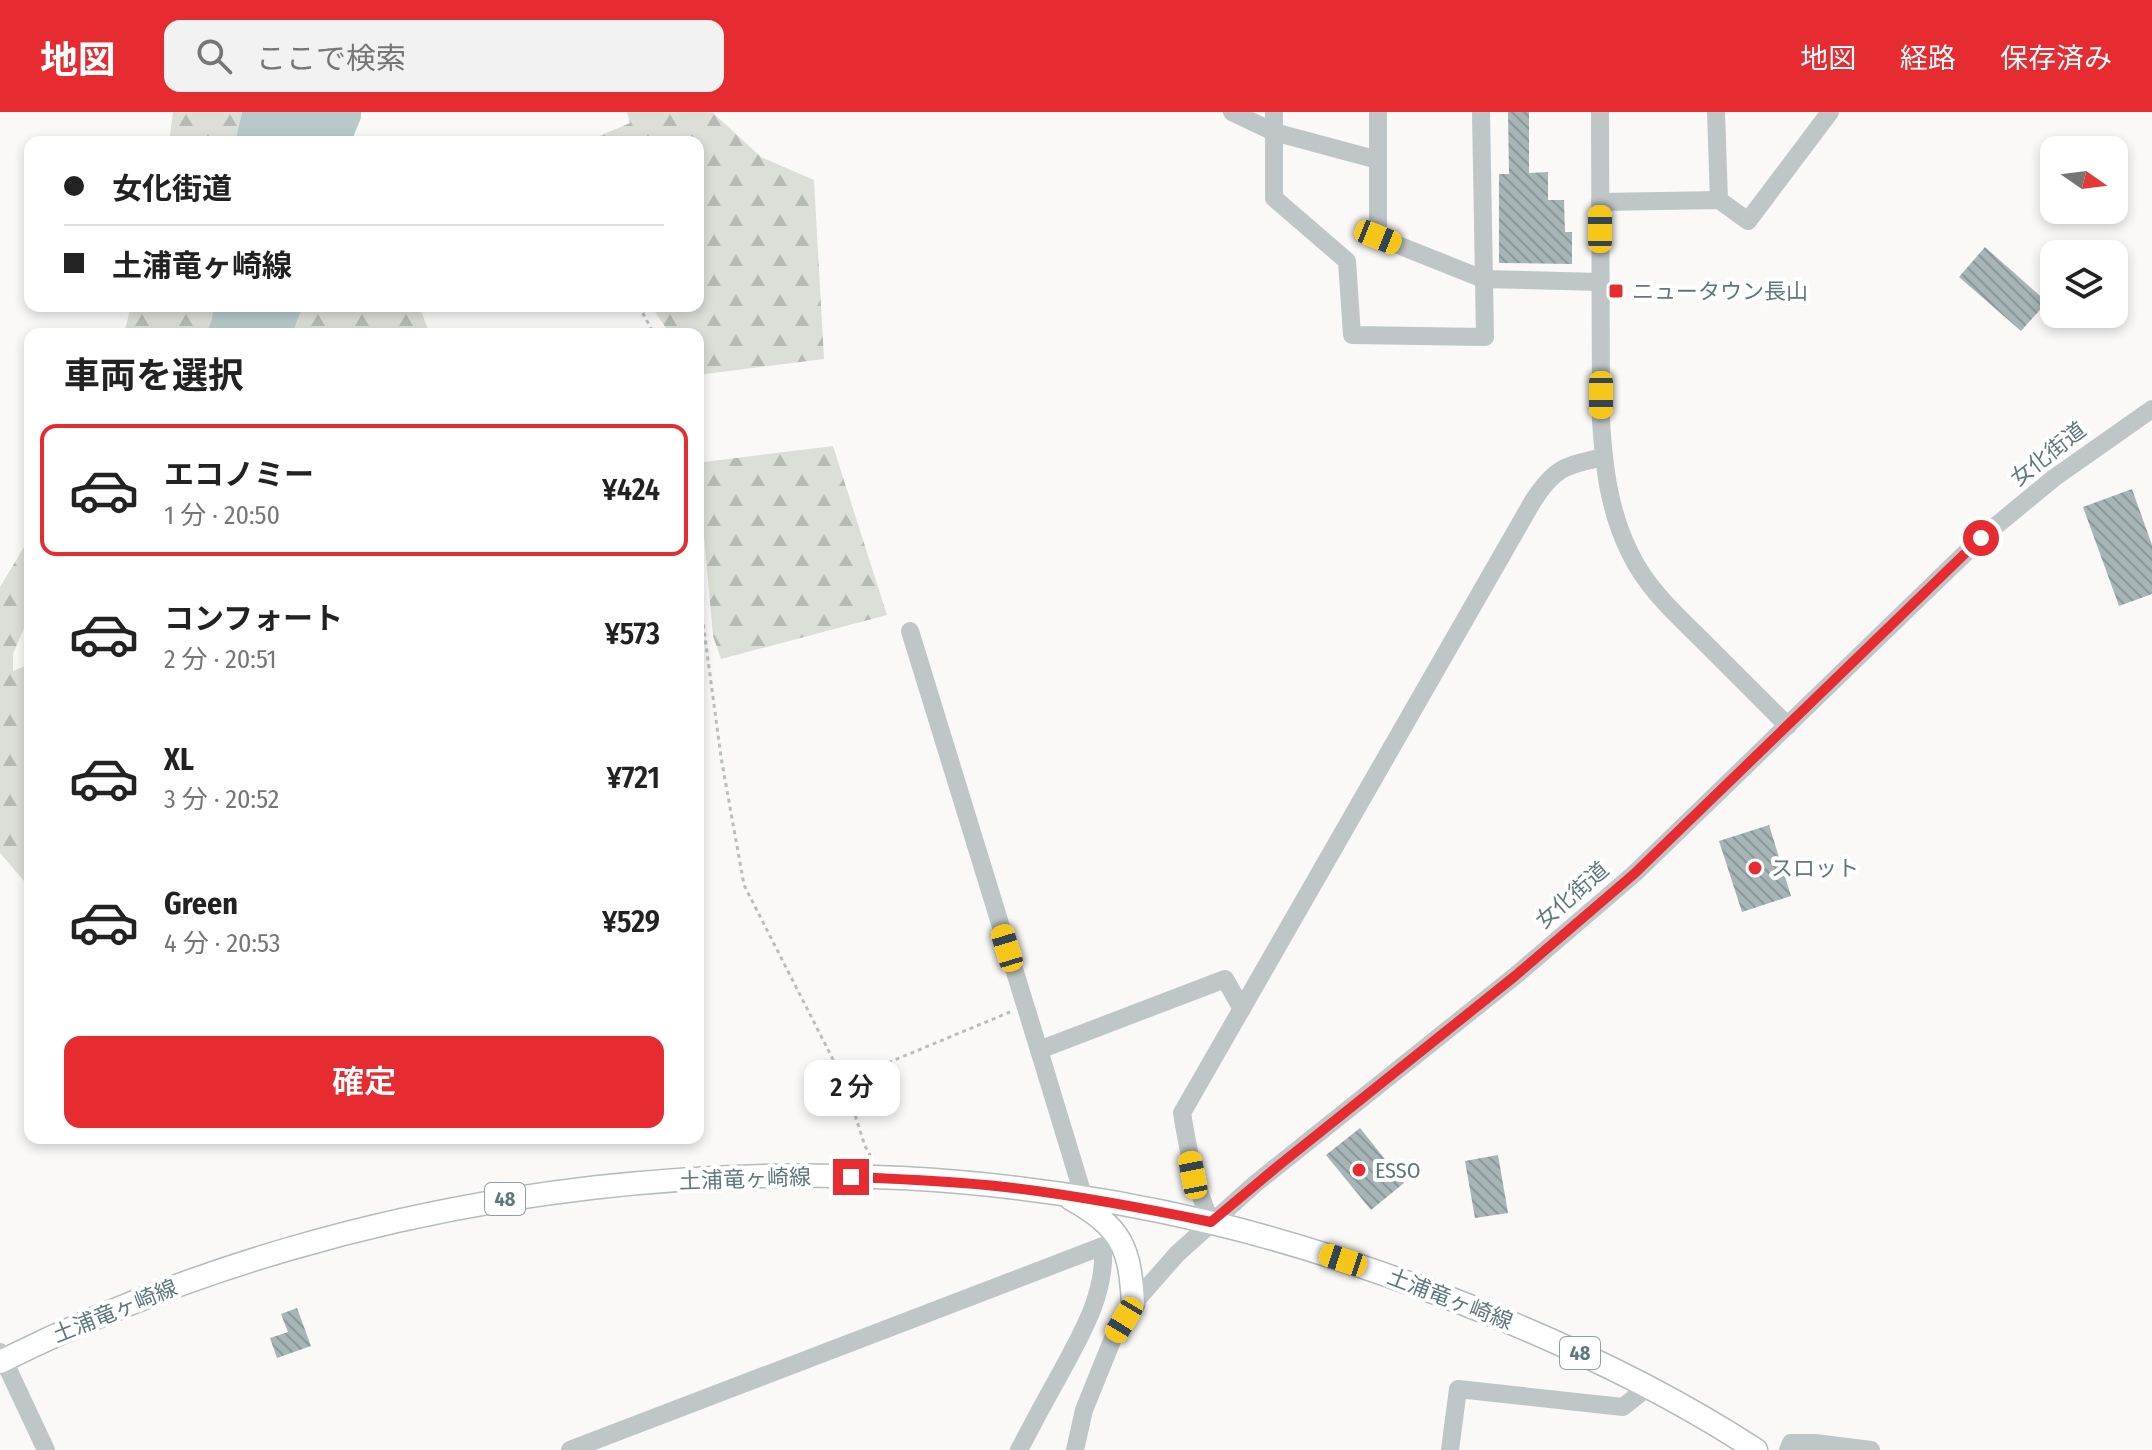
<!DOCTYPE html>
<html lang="ja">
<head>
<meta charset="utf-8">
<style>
  :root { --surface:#fff; --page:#f2f2f2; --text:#222; --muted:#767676; --line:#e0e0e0; --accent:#e62c31 }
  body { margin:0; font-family:"Fira Sans Condensed","Noto Sans JP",sans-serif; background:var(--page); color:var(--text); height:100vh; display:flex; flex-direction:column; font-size:30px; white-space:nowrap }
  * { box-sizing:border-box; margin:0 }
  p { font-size:26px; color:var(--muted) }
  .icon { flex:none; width:44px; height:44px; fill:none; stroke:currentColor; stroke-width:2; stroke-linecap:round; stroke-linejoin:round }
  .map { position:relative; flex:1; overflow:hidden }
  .drawer { position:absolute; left:24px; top:216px; width:680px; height:816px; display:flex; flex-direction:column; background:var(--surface); border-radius:16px; box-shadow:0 4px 12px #0003 }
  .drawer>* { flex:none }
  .hud { position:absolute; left:24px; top:24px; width:680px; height:176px; border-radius:16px; box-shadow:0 4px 12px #0003; display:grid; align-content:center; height:176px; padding:0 40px; background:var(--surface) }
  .needle { width:52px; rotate:104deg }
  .tools { position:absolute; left:2040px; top:24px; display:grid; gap:16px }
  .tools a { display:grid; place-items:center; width:88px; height:88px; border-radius:16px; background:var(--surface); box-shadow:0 4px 12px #0003; font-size:40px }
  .end { position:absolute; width:36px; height:36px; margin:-18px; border:10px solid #e62c31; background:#fff; box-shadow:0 0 0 4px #fff }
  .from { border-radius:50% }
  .bubble { position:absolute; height:56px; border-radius:16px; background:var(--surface); box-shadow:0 4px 12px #0003; font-size:26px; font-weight:600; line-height:56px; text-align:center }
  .car { position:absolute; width:24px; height:48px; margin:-24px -12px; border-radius:10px; box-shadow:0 0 6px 2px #0007; background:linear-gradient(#f5c518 24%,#345 0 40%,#f5c518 0 76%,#345 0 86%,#f5c518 0) }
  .hud b { display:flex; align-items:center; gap:28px; height:76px; font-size:30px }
  .hud b+b { border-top:2px solid var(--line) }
  .hud i { width:20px; height:20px; background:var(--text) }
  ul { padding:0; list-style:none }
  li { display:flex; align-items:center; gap:24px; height:132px; margin:0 16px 12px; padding:0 24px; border:4px solid transparent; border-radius:16px }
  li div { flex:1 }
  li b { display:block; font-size:30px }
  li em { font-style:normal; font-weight:600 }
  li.on { border-color:var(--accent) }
  li>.icon { width:72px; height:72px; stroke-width:1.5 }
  h2 { padding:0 40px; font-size:36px; line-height:96px }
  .primary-button { display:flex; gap:16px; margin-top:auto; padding:16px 40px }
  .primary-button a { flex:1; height:92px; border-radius:16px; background:var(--accent); color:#fff; font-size:32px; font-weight:600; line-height:92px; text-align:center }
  header { display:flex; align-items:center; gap:48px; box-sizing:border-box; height:112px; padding:0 40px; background:var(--accent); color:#fff }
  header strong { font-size:38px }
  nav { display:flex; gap:44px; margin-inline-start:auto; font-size:28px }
  .search { width:560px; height:72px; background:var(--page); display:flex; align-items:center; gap:20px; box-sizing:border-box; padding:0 28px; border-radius:16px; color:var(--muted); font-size:30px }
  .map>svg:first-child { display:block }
  .forest { fill:url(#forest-firs) }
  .water { fill:#b7c9c9 }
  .building { fill:url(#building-back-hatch) }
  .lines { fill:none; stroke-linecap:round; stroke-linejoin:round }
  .major-casing { stroke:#b2bbbd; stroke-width:25 }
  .path { stroke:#b9bfc0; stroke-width:3; stroke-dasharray:4 4; stroke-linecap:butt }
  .minor { stroke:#bec6c8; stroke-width:18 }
  .major { stroke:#fff; stroke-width:22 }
  .route { stroke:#e62c31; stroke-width:10 }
  .poi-dot { fill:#e62c31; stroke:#fff; stroke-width:3 }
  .labels { text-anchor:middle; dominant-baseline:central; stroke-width:8; stroke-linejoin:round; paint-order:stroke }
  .shield { fill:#fff; stroke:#8fa0a4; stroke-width:2 }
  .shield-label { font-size:20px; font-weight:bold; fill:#5f787d }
  .poi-label { font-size:22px; fill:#5f787d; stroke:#fff; text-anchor:start }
  .street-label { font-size:22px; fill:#5f787d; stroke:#fff }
</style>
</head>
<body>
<header>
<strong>地図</strong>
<div class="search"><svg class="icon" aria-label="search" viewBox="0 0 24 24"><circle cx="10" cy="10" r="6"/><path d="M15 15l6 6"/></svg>ここで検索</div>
<nav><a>地図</a><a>経路</a><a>保存済み</a></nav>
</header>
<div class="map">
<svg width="2152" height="1338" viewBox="0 0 2152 1338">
  <defs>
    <pattern id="forest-firs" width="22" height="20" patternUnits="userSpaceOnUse" patternTransform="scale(2)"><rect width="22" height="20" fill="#dcdfd7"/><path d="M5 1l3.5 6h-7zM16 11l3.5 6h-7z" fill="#b6bab4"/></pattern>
    <pattern id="building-back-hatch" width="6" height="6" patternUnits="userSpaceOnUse" patternTransform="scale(2)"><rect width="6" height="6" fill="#a7b5b7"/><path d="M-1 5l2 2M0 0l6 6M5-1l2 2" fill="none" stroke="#8b989a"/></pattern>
  </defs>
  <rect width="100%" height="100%" fill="#faf9f8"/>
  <!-- forest -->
  <g class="forest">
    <polygon points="173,0 242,0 235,30 169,30"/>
    <polygon points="627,0 712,0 761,45 814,68 824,247 698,263 698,222 670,222 651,194 698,194 698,30 585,30 630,11"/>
    <polygon points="131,194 213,194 212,207 206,222 124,222"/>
    <polygon points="303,194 419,194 430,222 292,222"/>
    <polygon points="833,334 887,503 721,547 713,524 702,402 704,350"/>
    <polygon points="30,425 30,502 13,542 13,559 30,552 30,776 0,741 0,475"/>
  </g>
  <!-- water -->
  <g class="water">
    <polygon points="242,0 361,0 361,6 351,30 235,30"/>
    <polygon points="213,194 303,194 292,222 206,222 212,207"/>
  </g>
  <!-- building -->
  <g class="building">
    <polygon points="1508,0 1529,0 1529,61 1548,60 1548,88 1564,88 1565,120 1572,120 1572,152 1499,151 1499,62 1509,62"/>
    <polygon points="1985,135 2047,190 2021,219 1959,165"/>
    <polygon points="2132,377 2152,433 2152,482 2119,494 2083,395"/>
    <polygon points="1769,713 1791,784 1742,800 1719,729"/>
    <polygon points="1360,1016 1404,1071 1371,1098 1326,1043"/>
    <polygon points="1498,1043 1508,1101 1475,1106 1465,1049"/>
    <polygon points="297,1196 311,1234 277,1246 270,1226 288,1220 281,1202"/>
  </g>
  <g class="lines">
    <!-- major casing -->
    <g class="major-casing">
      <g id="major">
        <path d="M1071,1087c51,29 59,48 62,105"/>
        <path d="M0,1250c367,-184 814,-235 1213,-139 75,18 148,42 220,69 112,42 222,92 323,158"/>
      </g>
    </g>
    <!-- path -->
    <g class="path">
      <polyline points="639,194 654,222"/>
      <polyline points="698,473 721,645 744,773 844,969 865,1034 871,1045"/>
      <polyline points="844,969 1010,900"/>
    </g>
    <!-- minor -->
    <g class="minor">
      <polyline points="1232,0 1274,20 1378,48"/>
      <polyline points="1274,0 1274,86 1347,149 1352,223 1485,225 1481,0"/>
      <polyline points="1378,0 1378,125 1483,167 1600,170"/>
      <path d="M1600,0l1,309c3,46 8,90 29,132 17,36 47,62 75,90 28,28 55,55 83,83"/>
      <polyline points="1716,0 1719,88"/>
      <polyline points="1600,90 1719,88 1748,109 1830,0"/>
      <polyline points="910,519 1039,938"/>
      <polyline points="1084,1086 1039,938 1225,867 1242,897"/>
      <path d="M1211,1110c-17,-38 -22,-68 -29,-109l351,-612c22,-34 32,-35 70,-44"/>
      <polyline points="0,1240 46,1338"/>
      <path d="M570,1338l533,-204c3,48 -21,87 -43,128 -14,25 -28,51 -41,76"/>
      <polyline points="1075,1338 1084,1298 1114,1224 1133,1192 1177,1142 1255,1072 1515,864 1634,762 1981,426 2054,366 2152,297"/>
      <polyline points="1450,1338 1458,1277 1623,1295 1648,1275"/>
      <polyline points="1788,1338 1791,1331 1815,1331 1871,1338"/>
    </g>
    <!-- major -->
    <use href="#major" class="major"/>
  </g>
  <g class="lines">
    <!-- route -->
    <path class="route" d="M851,1065c51,2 102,4 154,10 69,8 138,21 206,35l67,-56 237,-190 119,-102 347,-336"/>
  </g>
  <!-- markers -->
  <g class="poi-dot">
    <rect x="1608" y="171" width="16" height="16" rx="4"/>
    <circle cx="1755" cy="756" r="8"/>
    <circle cx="1359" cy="1058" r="8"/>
  </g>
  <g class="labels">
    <!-- shield labels -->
    <g class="shield">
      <rect x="485" y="1071" width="40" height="32" rx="6"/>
      <rect x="1560" y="1225" width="40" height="32" rx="6"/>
    </g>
    <g class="shield-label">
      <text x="505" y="1087">48</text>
      <text x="1580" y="1241">48</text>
    </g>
    <!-- poi labels -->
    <g class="poi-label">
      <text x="1632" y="179">ニュータウン長山</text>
      <text x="1771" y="756">スロット</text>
      <text x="1375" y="1058">ESSO</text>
    </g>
    <!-- street labels -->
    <g class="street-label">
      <text transform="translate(2048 342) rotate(-38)">女化街道</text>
      <text transform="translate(1572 783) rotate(-41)">女化街道</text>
      <text transform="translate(745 1067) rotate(-2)">土浦竜ヶ崎線</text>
      <text transform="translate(1450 1187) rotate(21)">土浦竜ヶ崎線</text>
      <text transform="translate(115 1199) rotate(-22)">土浦竜ヶ崎線</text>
    </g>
  </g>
</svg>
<div class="tools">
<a><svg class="needle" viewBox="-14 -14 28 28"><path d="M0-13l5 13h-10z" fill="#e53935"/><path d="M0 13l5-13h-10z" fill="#767676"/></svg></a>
<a><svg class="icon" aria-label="layers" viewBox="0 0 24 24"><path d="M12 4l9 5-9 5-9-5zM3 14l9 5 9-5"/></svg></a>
</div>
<i class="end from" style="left:1981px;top:426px"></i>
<i class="end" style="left:851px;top:1065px"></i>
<div class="bubble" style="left:804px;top:948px;width:96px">2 分</div>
<i class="car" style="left:1600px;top:117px;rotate:0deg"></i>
<i class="car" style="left:1378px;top:125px;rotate:112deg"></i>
<i class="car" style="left:1601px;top:283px;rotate:180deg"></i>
<i class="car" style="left:1007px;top:836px;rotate:343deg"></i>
<i class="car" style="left:1193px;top:1063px;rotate:349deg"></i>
<i class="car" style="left:1343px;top:1148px;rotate:288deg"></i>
<i class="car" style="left:1124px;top:1208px;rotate:211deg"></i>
<div class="hud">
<b><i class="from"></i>女化街道</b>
<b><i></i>土浦竜ヶ崎線</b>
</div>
<section class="drawer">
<h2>車両を選択</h2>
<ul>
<li class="on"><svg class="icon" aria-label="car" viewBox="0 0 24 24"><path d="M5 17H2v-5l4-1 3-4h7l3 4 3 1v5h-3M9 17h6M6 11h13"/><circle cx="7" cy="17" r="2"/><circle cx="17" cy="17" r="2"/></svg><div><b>エコノミー</b><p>1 分 · 20:50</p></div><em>¥424</em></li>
<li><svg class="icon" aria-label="car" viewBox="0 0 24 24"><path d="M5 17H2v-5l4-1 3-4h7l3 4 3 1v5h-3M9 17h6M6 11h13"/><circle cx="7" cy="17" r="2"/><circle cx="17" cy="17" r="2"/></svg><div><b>コンフォート</b><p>2 分 · 20:51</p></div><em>¥573</em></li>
<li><svg class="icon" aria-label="car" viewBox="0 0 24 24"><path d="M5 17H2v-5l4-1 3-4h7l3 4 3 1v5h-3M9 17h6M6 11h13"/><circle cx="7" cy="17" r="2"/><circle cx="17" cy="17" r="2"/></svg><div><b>XL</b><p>3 分 · 20:52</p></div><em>¥721</em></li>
<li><svg class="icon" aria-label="car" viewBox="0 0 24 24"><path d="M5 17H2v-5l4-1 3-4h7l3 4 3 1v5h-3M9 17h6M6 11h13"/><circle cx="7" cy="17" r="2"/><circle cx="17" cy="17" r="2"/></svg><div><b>Green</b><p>4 分 · 20:53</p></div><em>¥529</em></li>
</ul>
<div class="primary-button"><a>確定</a></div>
</section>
</div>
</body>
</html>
